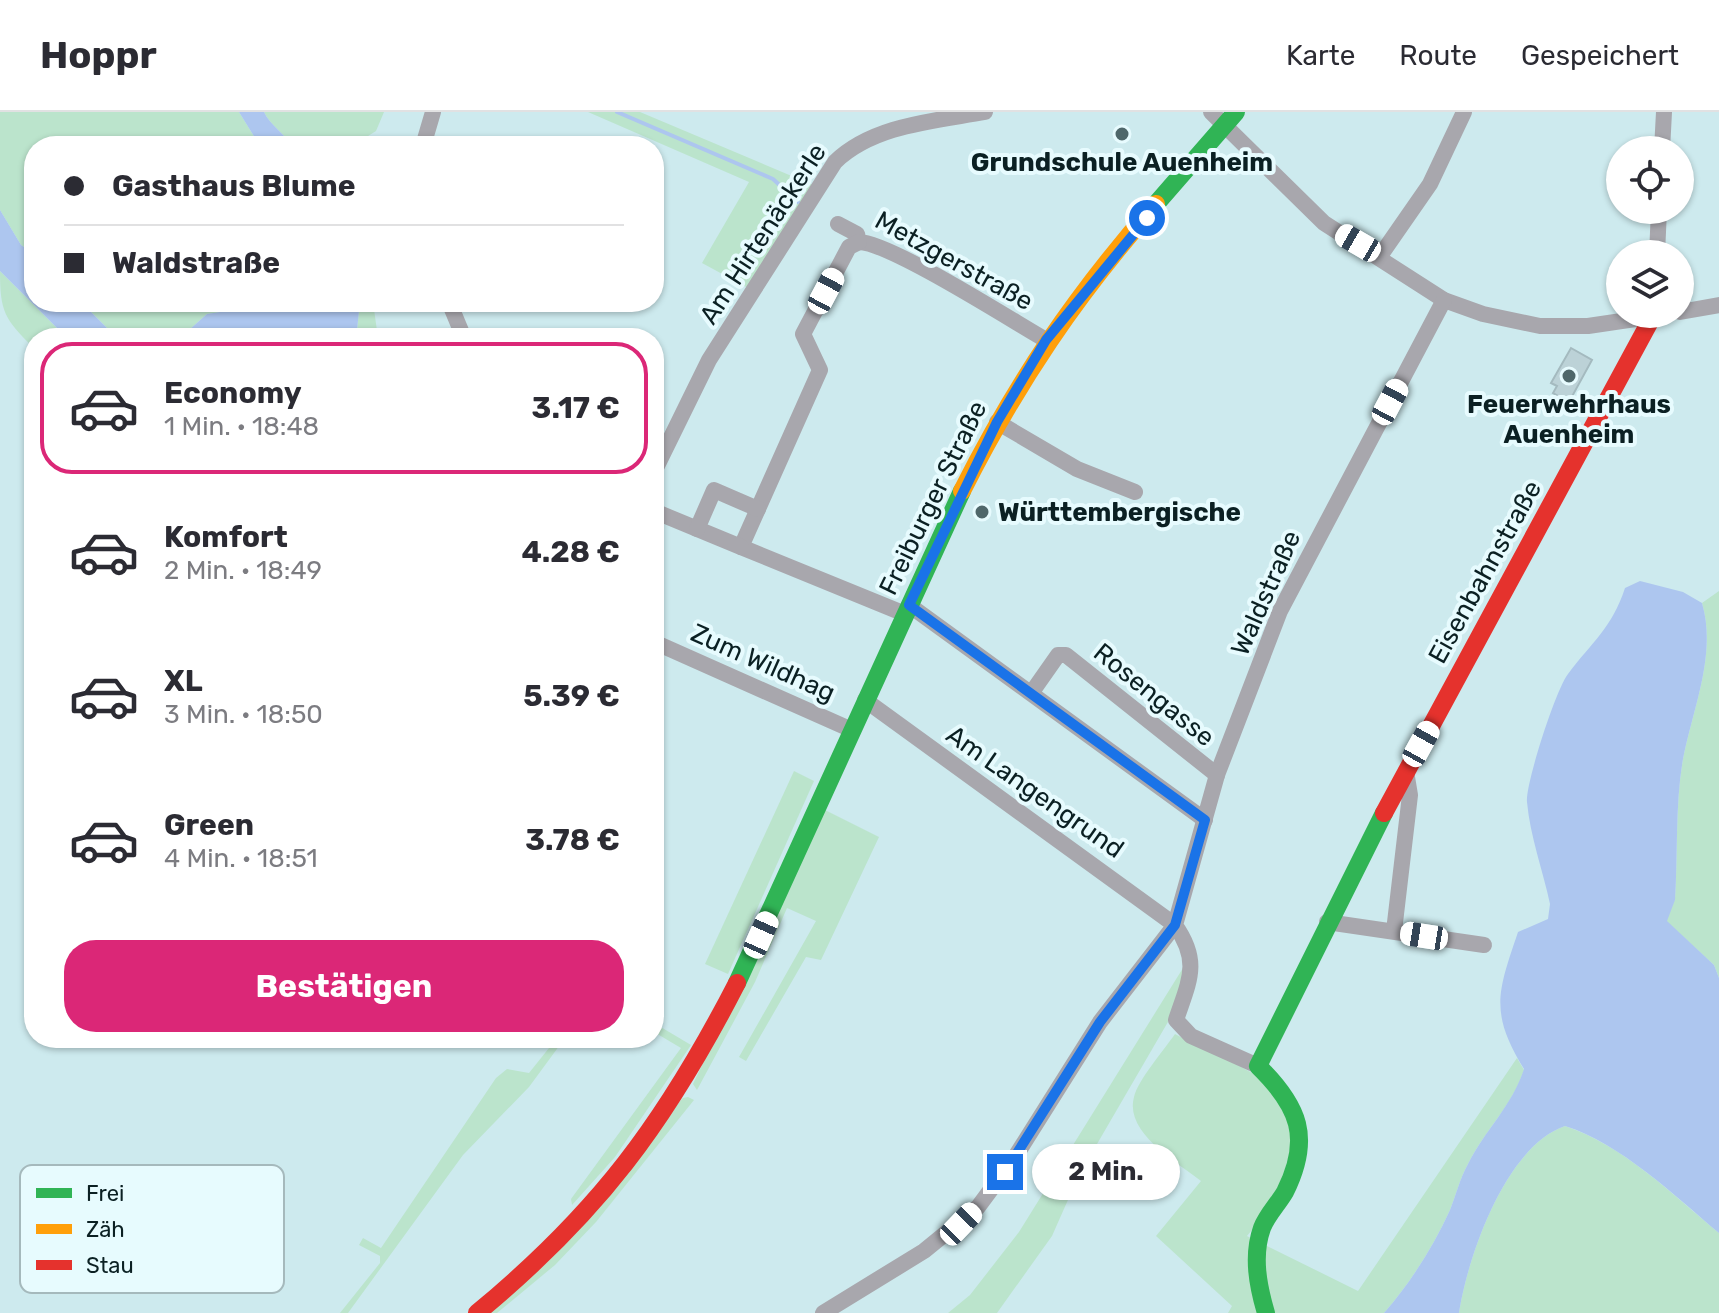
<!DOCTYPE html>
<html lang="de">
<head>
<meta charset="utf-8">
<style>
  :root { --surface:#fff; --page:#f7f7f7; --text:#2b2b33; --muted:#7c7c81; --line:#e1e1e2; --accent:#db2777 }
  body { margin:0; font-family:Rubik,sans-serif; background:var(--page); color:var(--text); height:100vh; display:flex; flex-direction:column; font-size:30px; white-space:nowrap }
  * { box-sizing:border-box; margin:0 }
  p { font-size:26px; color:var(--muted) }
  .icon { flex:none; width:44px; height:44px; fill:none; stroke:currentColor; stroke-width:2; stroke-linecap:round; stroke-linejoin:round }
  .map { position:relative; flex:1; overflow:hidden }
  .panel { position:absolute; left:24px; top:216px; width:640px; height:720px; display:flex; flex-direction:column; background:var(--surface); border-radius:32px; box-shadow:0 2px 6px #0004 }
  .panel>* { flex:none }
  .banner { position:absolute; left:24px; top:24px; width:640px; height:176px; border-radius:32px; box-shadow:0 2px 6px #0004; display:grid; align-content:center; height:176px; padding:0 40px; background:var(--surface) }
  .buttons { position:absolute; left:1606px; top:24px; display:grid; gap:16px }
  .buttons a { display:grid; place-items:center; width:88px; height:88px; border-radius:50%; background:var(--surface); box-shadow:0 2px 6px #0004; font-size:40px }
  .end { position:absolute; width:36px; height:36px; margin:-18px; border:10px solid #1a73e8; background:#fff; box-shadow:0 0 0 4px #fff }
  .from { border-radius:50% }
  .bubble { position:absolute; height:56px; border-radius:28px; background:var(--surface); box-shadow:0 2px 6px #0004; font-size:26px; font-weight:700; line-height:56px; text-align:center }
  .car { position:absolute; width:24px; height:48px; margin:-24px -12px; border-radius:10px; box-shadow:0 0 6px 2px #0007; background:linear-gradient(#fff 24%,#345 0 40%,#fff 0 76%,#345 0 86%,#fff 0) }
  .banner b { display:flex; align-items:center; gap:28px; height:76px; font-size:30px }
  .banner b+b { border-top:2px solid var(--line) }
  .banner i { width:20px; height:20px; background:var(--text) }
  ul { padding:14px 0 0; list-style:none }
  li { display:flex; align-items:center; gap:24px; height:132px; margin:0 16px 12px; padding:0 24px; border:4px solid transparent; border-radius:32px }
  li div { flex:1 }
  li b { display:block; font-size:30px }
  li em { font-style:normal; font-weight:700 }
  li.on { border-color:var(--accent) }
  li>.icon { width:72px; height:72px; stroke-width:1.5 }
  .primary-button { display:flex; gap:16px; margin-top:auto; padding:16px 40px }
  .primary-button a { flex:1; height:92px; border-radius:32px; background:var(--accent); color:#fff; font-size:32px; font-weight:700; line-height:92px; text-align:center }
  header { display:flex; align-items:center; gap:48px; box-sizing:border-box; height:112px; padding:0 40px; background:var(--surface); border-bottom:2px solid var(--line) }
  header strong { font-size:38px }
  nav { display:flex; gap:44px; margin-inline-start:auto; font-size:28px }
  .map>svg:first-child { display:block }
  .green { fill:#bbe4cc }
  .water { fill:#adc6ef }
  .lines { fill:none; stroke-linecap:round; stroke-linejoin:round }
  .stream { stroke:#adc6ef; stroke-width:4 }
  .building { fill:#bcd2d7; stroke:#a4babf; stroke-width:2 }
  .street { stroke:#a8a7ad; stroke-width:16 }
  .fast { stroke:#30b455; stroke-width:18 }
  .slow { stroke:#ff9f0a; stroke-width:18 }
  .jam { stroke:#e5322d; stroke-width:18 }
  .route { stroke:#1a73e8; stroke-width:10 }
  .poi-dot { fill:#4f676a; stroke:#e7fbfe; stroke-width:3 }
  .labels { text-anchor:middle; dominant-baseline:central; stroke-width:8; stroke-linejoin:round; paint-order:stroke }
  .poi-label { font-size:26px; font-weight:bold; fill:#0b2023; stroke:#e7fbfe }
  .street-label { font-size:26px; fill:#0b2023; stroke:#e7fbfe }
  .key { fill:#e7fbfe; stroke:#a5b9bc; stroke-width:2 }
  .key-label { font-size:22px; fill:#0b2023 }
</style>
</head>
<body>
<header>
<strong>Hoppr</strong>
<nav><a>Karte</a><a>Route</a><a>Gespeichert</a></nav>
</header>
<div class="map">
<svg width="1719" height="1201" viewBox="0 0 1719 1201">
  <rect width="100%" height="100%" fill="#cdeaee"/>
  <!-- green -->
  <g class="green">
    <polygon points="0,0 239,0 260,34 34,34 34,142 21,133 0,98"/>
    <path d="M264,0h120l-8,19 -16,10v5h-68c-8,-13 -22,-21 -28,-34z"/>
    <polygon points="588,0 640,0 813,73 748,176 702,151 749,70"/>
    <path d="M0,159l67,67h-33v10c-30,-29 -34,-37 -34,-77z"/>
    <polygon points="81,190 285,190 207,202 180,226 117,226"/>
    <polygon points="360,190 373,190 378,226 348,226 357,218"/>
    <path d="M1719,479v387l-5,-13 -48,-44 9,-22c3,-45 0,-95 8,-140 10,-51 34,-105 19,-156z"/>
    <polygon points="794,659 814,669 728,862 705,852"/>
    <polygon points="823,697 879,725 821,848 806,845 746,949 739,945 816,809 787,796 755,870 697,978 693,972"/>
    <polygon points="1183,856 1186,858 1172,903 1079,1063 1052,1124 997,1201 948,1201 970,1183 1019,1120"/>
    <polygon points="654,911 691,933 615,1045 572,1093 571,1087 681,936 654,920"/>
    <path d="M1175,922c27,15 75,34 98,53 43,36 3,116 -26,149l111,55 159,-233 7,12c-12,36 -39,60 -56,94 -8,14 -12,31 -18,46 -17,37 -39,72 -66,103h-156l4,-7 -76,-70 45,-55c-23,-18 -77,-48 -67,-84 4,-17 30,-47 41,-63z"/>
    <polygon points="557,926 565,926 529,975 463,1043 348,1201 340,1201 380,1151 380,1144 359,1133 363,1126 381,1136 496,966 507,957 529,961"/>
    <polygon points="688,985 694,988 596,1110 555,1153 497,1201 486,1201 683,986"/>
    <path d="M1565,1014c58,19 108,69 154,107v80h-260c9,-58 47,-167 106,-187z"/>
  </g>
  <!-- water -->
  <g class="water">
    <path d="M239,0h25c6,13 20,21 28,34h-32z"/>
    <polygon points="0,98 21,133 34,142 34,190 81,190 117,226 67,226 0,159"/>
    <polygon points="285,190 360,190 357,218 348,226 180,226 207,202"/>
    <path d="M1640,469l43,11 19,11c15,51 -9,105 -19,156 -8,45 -5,95 -8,141l-8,21 47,44 5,13v255c-44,-37 -99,-90 -154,-107 -59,20 -97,129 -106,187h-75c27,-31 49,-66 66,-103 6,-15 10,-32 18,-46 17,-34 44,-58 56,-95 -35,-57 -26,-77 -6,-137l30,-13 2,-15c-7,-33 -20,-68 -23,-102 -2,-17 29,-113 41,-128 24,-32 44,-46 57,-86z"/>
  </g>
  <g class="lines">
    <!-- stream -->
    <polyline class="stream" points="617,0 773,67 798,90"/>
  </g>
  <!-- building -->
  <polygon class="building" points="1571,236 1592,248 1569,290 1553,281 1557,274 1551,271"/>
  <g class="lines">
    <!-- street -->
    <g class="street">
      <polyline points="1211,0 1324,111 1444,188 1483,202 1540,214 1588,214 1669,202"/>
      <polyline points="423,34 433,0"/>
      <polyline points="1662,38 1664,0"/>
      <path d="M838,112l19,10 2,8c32,1 152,78 187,98"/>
      <polyline points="859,130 849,135 803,222 820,258 741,435 905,502"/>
      <polyline points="1657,142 1659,98"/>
      <polyline points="1380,144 1430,72 1464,0"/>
      <polyline points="449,190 464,226"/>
      <polyline points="1680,200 1719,193"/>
      <polyline points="997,310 1077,357 1135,380"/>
      <path d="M654,360l55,-112 126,-198c38,-37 100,-41 150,-50"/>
      <polyline points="654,399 741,435"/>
      <polyline points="697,417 714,378 758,397"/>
      <polyline points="909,493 1205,708"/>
      <polyline points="654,530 852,618"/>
      <polyline points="1032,580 1058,543 1066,543 1217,663"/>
      <polyline points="1327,810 1484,833"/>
      <polyline points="1394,819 1410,683 1406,659"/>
      <path d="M1258,954l-67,-30 -15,-16c13,-39 25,-58 -1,-95l42,-150 63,-164 164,-311"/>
      <polyline points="823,1201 924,1139 978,1095 1015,1045 1100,910 1175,813 865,588"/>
    </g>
    <!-- fast -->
    <g class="fast">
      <polyline points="1156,92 1236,0"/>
      <polyline points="737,871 962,379"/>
      <path d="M1266,1201c-8,-27 -14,-57 -4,-85 5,-13 16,-24 23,-36 27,-54 14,-86 -27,-126l126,-253"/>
    </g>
    <!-- slow -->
    <path class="slow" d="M962,379c55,-109 113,-195 194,-287"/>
    <!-- jam -->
    <g class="jam">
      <polyline points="1384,701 1654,202"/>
      <path d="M477,1201c121,-100 188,-190 260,-330"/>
    </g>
  </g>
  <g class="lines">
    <!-- route -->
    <polyline class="route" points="1005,1060 1100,910 1175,813 1205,708 909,493 997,310 1046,228 1147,106"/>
  </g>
  <!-- markers -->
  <g class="poi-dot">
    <circle cx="1122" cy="22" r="8"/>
    <circle cx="1569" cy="264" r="8"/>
    <circle cx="982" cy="400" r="8"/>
  </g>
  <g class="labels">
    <!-- poi labels -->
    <g class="poi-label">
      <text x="1122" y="50">Grundschule Auenheim</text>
      <text x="1569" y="292">Feuerwehrhaus<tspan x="1569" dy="30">Auenheim</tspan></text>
      <text x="998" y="400" text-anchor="start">Württembergische</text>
    </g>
    <!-- street labels -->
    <g class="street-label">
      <text transform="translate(763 122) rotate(-57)">Am Hirtenäckerle</text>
      <text transform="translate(954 149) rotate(29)">Metzgerstraße</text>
      <text transform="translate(933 386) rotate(-64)">Freiburger Straße</text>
      <text transform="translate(1485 460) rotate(-61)">Eisenbahnstraße</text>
      <text transform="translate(1266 481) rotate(-66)">Waldstraße</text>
      <text transform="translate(763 551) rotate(24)">Zum Wildhag</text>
      <text transform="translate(1154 583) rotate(39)">Rosengasse</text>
      <text transform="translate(1035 680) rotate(35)">Am Langengrund</text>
    </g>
  </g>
  <!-- legend -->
  <rect x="20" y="1053" width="264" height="128" rx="12" class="key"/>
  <rect x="36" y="1076" width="36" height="10" fill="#30b455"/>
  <rect x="36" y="1112" width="36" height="10" fill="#ff9f0a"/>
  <rect x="36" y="1148" width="36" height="10" fill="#e5322d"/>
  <g class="key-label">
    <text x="86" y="1089">Frei</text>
    <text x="86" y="1125">Zäh</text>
    <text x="86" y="1161">Stau</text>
  </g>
</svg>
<div class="buttons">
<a><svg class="icon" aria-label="locate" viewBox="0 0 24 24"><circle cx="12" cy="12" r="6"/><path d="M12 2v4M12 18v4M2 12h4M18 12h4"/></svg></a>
<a><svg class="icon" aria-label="layers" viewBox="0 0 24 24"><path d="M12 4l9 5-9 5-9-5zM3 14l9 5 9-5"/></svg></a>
</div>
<i class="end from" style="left:1147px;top:106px"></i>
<i class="end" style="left:1005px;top:1060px"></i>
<div class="bubble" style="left:1032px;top:1032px;width:148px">2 Min.</div>
<i class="car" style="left:1358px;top:131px;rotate:300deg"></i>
<i class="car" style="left:826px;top:179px;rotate:28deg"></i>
<i class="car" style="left:1390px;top:290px;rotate:28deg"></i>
<i class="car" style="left:1421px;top:632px;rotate:29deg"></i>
<i class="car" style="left:761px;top:823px;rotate:24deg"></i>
<i class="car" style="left:1424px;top:824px;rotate:279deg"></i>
<i class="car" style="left:961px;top:1112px;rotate:44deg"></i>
<div class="banner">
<b><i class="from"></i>Gasthaus Blume</b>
<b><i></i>Waldstraße</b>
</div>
<section class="panel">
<ul>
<li class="on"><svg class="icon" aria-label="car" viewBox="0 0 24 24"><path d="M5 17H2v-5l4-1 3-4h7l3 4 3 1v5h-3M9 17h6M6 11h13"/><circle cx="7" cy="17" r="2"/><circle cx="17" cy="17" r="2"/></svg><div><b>Economy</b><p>1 Min. · 18:48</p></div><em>3.17 €</em></li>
<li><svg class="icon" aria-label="car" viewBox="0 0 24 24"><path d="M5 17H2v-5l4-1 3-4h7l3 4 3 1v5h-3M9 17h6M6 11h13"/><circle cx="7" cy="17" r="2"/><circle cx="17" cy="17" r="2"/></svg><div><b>Komfort</b><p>2 Min. · 18:49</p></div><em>4.28 €</em></li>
<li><svg class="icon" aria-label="car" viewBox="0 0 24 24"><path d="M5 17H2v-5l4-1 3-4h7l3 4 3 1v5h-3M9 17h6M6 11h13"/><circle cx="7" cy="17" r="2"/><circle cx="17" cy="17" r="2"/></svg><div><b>XL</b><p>3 Min. · 18:50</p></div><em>5.39 €</em></li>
<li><svg class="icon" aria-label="car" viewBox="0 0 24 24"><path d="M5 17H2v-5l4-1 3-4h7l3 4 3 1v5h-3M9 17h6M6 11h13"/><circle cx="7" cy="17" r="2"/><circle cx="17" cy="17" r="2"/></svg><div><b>Green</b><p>4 Min. · 18:51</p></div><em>3.78 €</em></li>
</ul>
<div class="primary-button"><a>Bestätigen</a></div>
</section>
</div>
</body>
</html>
